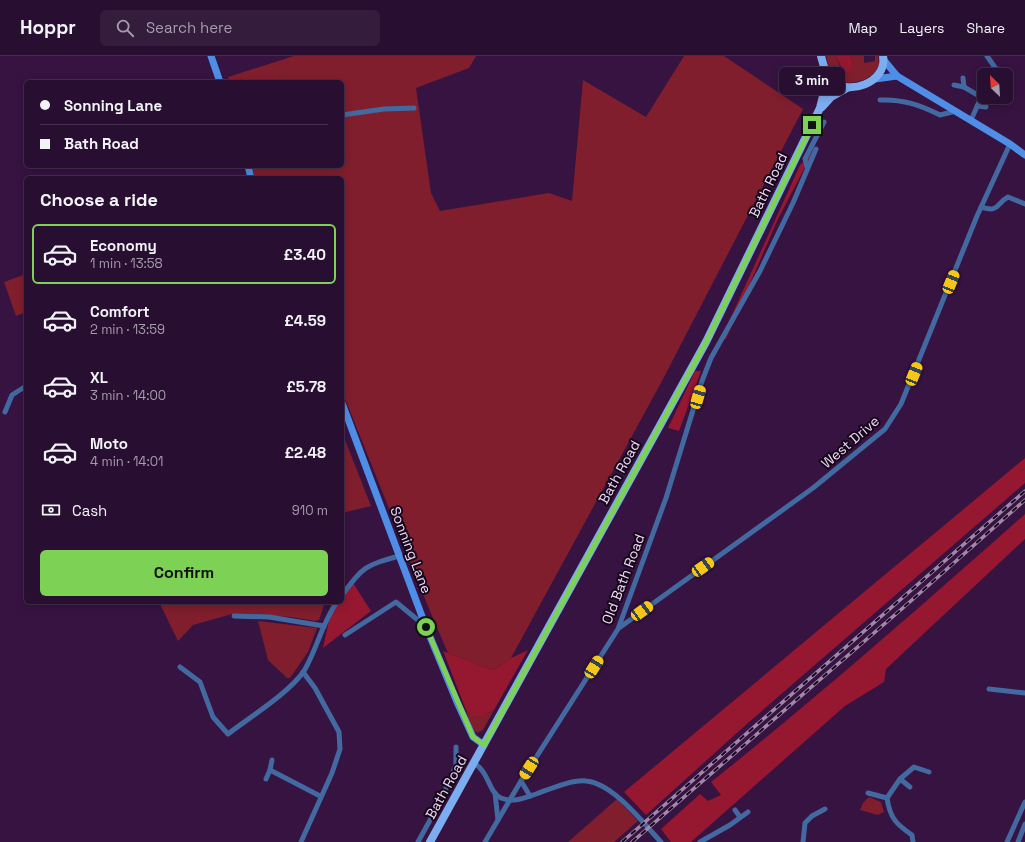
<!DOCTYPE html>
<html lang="en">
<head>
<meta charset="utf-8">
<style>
  :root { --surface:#280e31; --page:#341c3d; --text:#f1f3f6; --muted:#a59cab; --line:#442e4d; --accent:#7dd154 }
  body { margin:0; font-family:"Space Grotesk",sans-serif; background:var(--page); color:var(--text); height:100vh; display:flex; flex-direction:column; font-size:15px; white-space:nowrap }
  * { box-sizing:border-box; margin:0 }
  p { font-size:13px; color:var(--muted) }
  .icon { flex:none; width:22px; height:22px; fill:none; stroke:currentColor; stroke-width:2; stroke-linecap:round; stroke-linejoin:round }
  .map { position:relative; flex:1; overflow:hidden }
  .sheet { position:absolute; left:24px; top:120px; width:320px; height:428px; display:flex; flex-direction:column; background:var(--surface); border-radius:6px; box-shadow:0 2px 10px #0003,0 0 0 1px var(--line) }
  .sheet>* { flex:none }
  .banner { position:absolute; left:24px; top:24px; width:320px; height:88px; border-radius:6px; box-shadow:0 2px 10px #0003,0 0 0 1px var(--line); display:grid; align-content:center; height:88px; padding:0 16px; background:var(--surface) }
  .needle { width:26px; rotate:335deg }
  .controls { position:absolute; left:977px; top:12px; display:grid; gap:8px }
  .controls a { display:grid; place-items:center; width:36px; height:36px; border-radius:6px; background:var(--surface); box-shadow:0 2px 10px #0003,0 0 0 1px var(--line); font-size:20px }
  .end { position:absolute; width:18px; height:18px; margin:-9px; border:5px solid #7dd154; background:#111; box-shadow:0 0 0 2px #111 }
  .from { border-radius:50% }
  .bubble { position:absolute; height:28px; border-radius:6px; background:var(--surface); box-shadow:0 2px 10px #0003,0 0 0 1px var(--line); font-size:13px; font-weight:600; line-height:28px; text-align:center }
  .car { position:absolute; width:12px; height:24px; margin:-12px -6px; border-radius:5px; box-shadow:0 0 3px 1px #0007; background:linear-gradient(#f5c518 24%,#345 0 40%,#f5c518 0 76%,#345 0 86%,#f5c518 0) }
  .banner b { display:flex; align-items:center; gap:14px; height:38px; font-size:15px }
  .banner b+b { border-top:1px solid var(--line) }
  .banner i { width:10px; height:10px; background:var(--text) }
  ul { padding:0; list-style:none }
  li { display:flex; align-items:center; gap:12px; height:60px; margin:0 8px 6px; padding:0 8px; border:2px solid transparent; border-radius:6px }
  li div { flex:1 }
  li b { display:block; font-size:15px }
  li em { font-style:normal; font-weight:600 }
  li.active { border-color:var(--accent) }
  li>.icon { width:36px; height:36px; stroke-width:1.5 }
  h2 { padding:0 16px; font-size:18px; line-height:48px }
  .pay { display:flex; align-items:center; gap:10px; height:44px; padding:0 16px; font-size:15px }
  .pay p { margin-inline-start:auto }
  .action { display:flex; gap:8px; margin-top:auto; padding:8px 16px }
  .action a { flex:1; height:46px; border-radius:6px; background:var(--accent); color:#111; font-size:16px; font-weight:600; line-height:46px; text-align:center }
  header { display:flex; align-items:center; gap:24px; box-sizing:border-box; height:56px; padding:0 20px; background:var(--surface); border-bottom:1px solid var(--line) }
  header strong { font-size:19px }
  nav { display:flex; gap:22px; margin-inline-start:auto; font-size:14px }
  .search { width:280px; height:36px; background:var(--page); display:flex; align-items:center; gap:10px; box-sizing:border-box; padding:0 14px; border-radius:6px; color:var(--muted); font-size:15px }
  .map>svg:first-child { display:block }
  .green { fill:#801e2d }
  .forest { fill:#951730 }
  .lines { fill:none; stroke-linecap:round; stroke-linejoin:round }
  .street { stroke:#4269a0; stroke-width:5 }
  .secondary { stroke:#4e8ee7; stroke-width:7 }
  .primary { stroke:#7dadf1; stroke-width:8 }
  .rail-casing { stroke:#a287ab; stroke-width:3.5 }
  .rail { stroke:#16071b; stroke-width:2; stroke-dasharray:6; stroke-linecap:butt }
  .route { stroke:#7dd154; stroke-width:5 }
  .labels { text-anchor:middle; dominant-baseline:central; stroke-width:4; stroke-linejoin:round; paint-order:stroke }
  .street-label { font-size:14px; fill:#efdaf7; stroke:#16071b }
</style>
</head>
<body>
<header>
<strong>Hoppr</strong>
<div class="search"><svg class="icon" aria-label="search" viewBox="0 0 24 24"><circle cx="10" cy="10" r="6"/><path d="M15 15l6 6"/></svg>Search here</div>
<nav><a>Map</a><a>Layers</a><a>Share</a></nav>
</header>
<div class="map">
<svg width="1025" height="786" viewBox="0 0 1025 786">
  <rect width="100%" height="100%" fill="#361341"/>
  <!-- green -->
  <g class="green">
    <polygon points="294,0 476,0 469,12 416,32 431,137 440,155 549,137 572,145 583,24 646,61 684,0 724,0 803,53 662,325 511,602 493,614 448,597 432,560 342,335 342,122 255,122 252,110 342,110 342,26 229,26 228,21"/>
    <path d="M826,0h10l5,13 11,-8 -2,-5h14v7l11,-2v-5h3c1,5 2,11 -2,15 -8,11 -34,17 -43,6 -4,-6 -5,-14 -7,-21z"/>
    <polygon points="26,218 26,256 16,260 4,226"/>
    <polygon points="342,376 371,450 342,457"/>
    <polygon points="159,546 325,546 319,564 315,565 291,561 232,558 193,569 178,585"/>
    <polygon points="258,565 317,572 308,596 290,622 287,622 268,604"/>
    <path d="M466,654c11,8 17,6 28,0l-11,20 -6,3 -6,-6z"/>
    <polygon points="869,741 881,746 884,756 878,759 860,754 863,747"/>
    <polygon points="617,743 638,765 614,786 568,786"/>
  </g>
  <!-- forest -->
  <g class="forest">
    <polygon points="836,0 850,0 852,5 851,13 848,16 843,15"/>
    <polygon points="813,96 778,163 726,283 721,283 800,109"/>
    <polygon points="695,315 701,315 679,375 668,372"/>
    <polygon points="1025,402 1025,427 748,667 646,759 624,736"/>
    <path d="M1025,458v25l-139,130 -2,13 -39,24 -154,136h-20l-10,-13 39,-35 8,7 13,-6 -10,-13c108,-86 211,-177 314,-268z"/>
    <polygon points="353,527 371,555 323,592 331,555 337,546 342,546 342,539"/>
    <polygon points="528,594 494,654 482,660 474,660 466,654 443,595 493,614 511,602"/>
  </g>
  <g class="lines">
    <!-- street -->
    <g class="street">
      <polyline points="987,0 996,13 993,19"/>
      <polyline points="996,13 1006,14"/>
      <polyline points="963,22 964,31"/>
      <polyline points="954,29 964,31 981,41"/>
      <path d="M880,44c23,-1 40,5 60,15l16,-4"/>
      <polyline points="977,50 986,51"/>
      <polyline points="342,59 384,53 414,52"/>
      <polyline points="971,64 984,35"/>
      <polyline points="807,111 805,103 824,66"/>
      <path d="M981,151c19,6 14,-3 27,-10l17,7"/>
      <polyline points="5,356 12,339 26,330"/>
      <path d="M342,539c22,-29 22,-29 57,-39"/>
      <polyline points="234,560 269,561 324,570"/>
      <polyline points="619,572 813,432 885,373 901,348 977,160 1010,88"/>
      <polyline points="345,579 396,546 425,570"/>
      <path d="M180,611l20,15 13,35 15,17c22,-17 61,-41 76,-63 13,-22 18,-48 33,-69"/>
      <polyline points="989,633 1025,637"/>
      <polyline points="272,704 270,714 320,740"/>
      <path d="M474,707c15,9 15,30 27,35 13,5 23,0 35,-4 14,-5 37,-15 50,-13 27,2 58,43 75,61"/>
      <polyline points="266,723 270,714"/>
      <polyline points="900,723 910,731"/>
      <polyline points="521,725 530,740"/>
      <polyline points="495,737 498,764"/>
      <polyline points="868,737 887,742"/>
      <polyline points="735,754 740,761"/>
      <polyline points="301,786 332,717 340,693 339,676 315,632 303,616"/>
      <polyline points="418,786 440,746 456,709 456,691"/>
      <polyline points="485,786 521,725 618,573 666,442 702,325 711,302 760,215 793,147 816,93"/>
      <polyline points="700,786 730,769 748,756"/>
      <polyline points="803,786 805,767 812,760 825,753"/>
      <path d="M913,786l-1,-7c-16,-11 -22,-17 -25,-37l13,-19 14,-12 15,5"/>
      <polyline points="1007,786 1025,746"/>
      <polyline points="1018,786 1025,768"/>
    </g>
    <!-- secondary -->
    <g class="secondary">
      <polyline points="211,0 220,26"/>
      <polyline points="883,3 897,20 1010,88 1025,99"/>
      <polyline points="875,23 897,20"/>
      <polyline points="248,110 251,122"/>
      <polyline points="342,347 426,571 457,646 473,681 484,689"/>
    </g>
    <!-- primary -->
    <g class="primary">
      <path d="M821,0c2,8 4,17 9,23 17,19 58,3 53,-23"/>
      <polyline points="822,51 831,41 847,32"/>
      <polyline points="430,786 706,286 820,52 828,20"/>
    </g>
    <!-- rail casing -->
    <g class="rail-casing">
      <g id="rail">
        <polyline points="622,786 1025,435"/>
        <polyline points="632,786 904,551 1025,444"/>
      </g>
    </g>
    <!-- rail -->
    <use href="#rail" class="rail"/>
  </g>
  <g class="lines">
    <!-- route -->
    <polyline class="route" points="426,571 473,681 484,689 706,286 812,69"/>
  </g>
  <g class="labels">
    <!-- street labels -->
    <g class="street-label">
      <text transform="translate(768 129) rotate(-64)">Bath Road</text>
      <text transform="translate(850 386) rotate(-41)">West Drive</text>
      <text transform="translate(619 416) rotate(-61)">Bath Road</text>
      <text transform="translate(411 494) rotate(69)">Sonning Lane</text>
      <text transform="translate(623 523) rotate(-69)">Old Bath Road</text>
      <text transform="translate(446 731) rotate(-61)">Bath Road</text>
    </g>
  </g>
</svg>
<div class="controls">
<a><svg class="needle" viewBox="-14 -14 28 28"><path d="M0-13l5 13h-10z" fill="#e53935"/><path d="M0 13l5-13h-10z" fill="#a59cab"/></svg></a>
</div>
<i class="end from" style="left:426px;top:571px"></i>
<i class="end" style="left:812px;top:69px"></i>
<div class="bubble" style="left:779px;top:11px;width:66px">3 min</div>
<i class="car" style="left:951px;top:226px;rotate:22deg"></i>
<i class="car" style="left:914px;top:318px;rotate:22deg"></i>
<i class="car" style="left:698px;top:341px;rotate:16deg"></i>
<i class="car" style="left:703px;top:511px;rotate:55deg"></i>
<i class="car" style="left:642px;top:555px;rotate:54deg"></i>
<i class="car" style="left:594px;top:611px;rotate:32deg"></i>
<i class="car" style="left:529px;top:712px;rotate:212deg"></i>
<div class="banner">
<b><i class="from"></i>Sonning Lane</b>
<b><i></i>Bath Road</b>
</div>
<section class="sheet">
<h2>Choose a ride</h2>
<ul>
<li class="active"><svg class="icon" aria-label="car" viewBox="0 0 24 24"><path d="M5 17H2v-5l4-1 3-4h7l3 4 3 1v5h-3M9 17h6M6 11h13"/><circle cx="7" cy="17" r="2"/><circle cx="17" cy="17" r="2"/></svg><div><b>Economy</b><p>1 min · 13:58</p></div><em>£3.40</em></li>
<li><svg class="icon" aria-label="car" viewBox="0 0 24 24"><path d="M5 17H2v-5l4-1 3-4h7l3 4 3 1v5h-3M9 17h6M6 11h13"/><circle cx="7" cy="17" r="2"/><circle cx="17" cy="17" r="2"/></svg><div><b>Comfort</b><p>2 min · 13:59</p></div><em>£4.59</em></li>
<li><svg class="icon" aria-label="car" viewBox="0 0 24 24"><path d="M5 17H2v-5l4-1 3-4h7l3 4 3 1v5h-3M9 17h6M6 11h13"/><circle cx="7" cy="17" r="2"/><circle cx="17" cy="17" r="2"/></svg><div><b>XL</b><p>3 min · 14:00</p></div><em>£5.78</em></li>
<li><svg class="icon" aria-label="car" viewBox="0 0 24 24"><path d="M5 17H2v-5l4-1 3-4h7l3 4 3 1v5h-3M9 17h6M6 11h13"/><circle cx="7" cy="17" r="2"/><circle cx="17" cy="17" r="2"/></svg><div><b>Moto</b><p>4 min · 14:01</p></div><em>£2.48</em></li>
</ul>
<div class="pay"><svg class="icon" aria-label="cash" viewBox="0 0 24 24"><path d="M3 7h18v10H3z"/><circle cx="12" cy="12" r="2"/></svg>Cash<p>910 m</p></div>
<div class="action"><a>Confirm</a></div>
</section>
</div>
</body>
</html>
